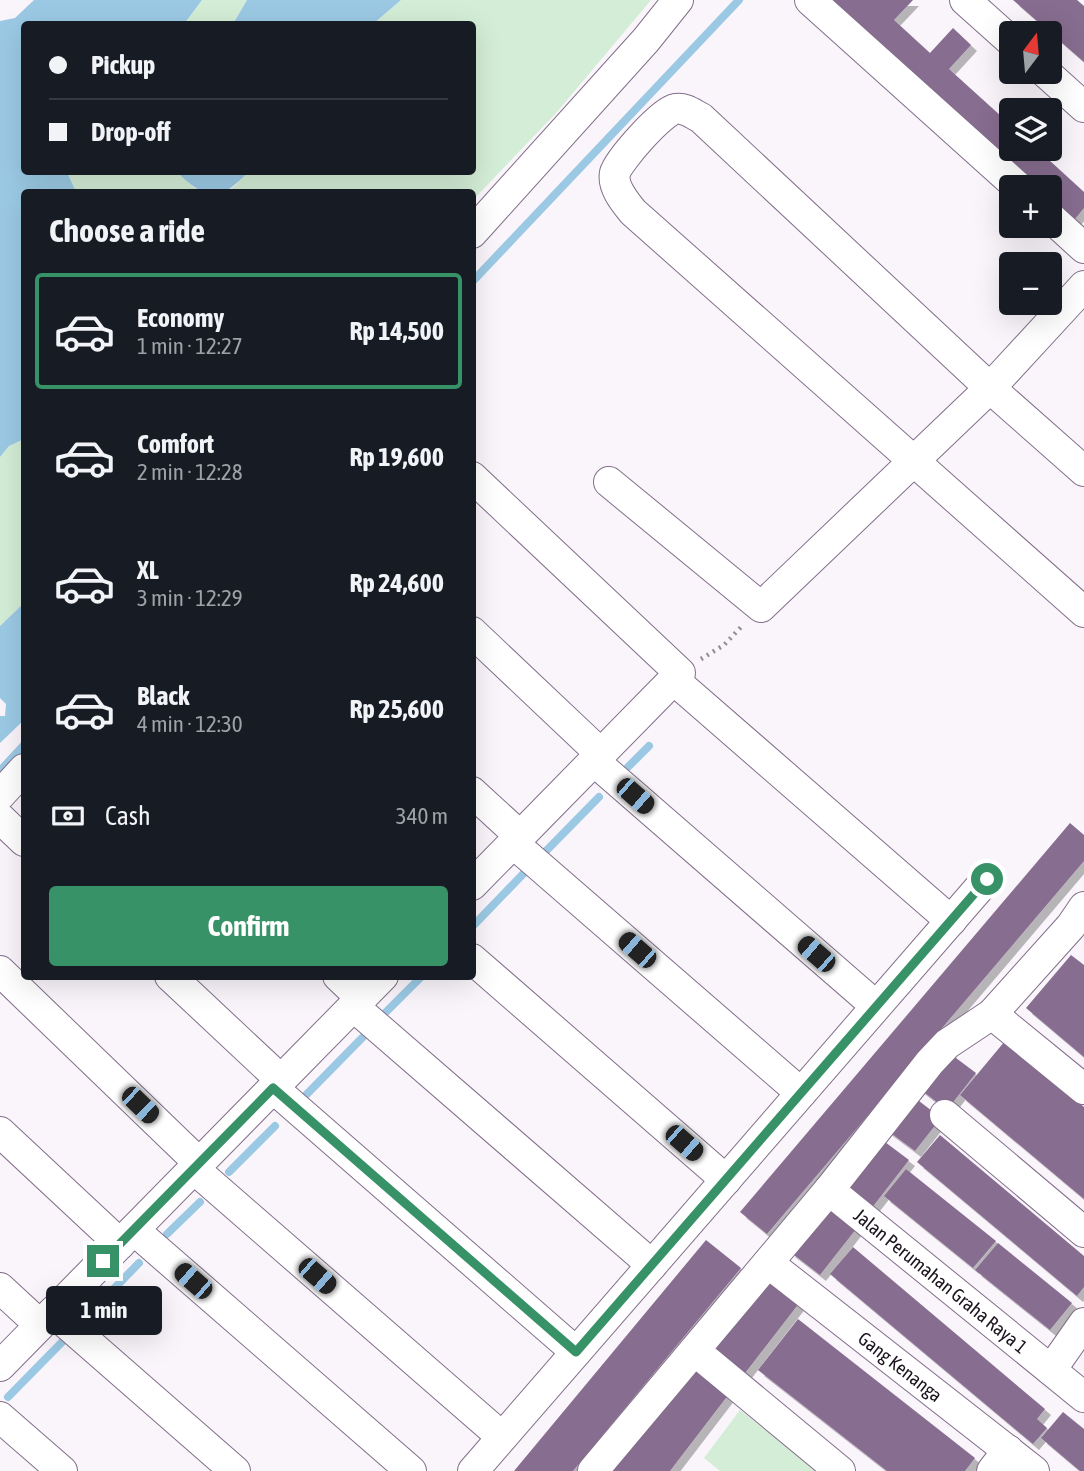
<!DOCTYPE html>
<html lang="en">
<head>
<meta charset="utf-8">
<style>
  :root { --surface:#171b24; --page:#242831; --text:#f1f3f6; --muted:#9ea1a6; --line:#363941; --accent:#389267 }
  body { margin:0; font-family:"Asap Condensed",sans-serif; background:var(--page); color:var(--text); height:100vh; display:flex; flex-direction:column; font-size:26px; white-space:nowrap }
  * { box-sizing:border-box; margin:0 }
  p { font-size:23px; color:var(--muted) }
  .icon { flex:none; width:38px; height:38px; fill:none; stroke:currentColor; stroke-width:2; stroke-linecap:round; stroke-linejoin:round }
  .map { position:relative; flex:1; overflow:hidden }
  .drawer { position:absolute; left:21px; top:189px; width:455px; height:791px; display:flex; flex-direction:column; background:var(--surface); border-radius:7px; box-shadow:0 7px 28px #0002 }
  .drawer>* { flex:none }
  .guide { position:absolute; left:21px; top:21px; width:455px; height:154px; border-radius:7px; box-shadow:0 7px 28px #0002; display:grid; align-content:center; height:154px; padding:0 28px; background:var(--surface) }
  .needle { width:46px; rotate:16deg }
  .tools { position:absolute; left:999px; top:21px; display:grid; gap:14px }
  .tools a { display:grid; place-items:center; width:63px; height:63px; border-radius:7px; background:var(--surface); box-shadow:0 7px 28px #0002; font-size:35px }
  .end { position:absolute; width:32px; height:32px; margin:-16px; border:9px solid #389267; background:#fff; box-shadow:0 0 0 4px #fff }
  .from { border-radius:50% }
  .bubble { position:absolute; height:49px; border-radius:7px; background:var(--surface); box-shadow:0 7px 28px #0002; font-size:23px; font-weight:700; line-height:49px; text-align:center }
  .car { position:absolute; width:21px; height:42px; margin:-21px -10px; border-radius:9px; box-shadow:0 0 5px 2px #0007; background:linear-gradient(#222 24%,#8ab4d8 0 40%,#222 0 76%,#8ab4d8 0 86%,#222 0) }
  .guide b { display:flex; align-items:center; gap:24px; height:66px; font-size:26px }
  .guide b+b { border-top:2px solid var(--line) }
  .guide i { width:18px; height:18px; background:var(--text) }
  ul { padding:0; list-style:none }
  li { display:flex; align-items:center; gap:21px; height:116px; margin:0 14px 10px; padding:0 14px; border:4px solid transparent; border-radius:7px }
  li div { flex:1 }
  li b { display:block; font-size:26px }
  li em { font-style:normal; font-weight:700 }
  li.selected { border-color:var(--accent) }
  li>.icon { width:63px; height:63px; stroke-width:1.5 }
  h2 { padding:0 28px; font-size:32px; line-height:84px }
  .pay { display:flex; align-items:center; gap:18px; height:77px; padding:0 28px; font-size:26px }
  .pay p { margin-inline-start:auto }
  .primary-button { display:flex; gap:14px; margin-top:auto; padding:14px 28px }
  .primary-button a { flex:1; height:80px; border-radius:7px; background:var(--accent); color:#fff; font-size:28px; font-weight:700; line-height:80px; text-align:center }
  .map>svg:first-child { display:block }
  .green { fill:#d3edd6 }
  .water { fill:#9bc9e4 }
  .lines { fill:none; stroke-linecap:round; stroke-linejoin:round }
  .stream { stroke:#9bc9e4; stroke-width:8 }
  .building { fill:#876d90; filter:url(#shadow) }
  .street-casing { stroke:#836e8a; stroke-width:32 }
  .path { stroke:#928b93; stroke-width:4.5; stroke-dasharray:2 5; stroke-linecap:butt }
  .street { stroke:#fff; stroke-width:30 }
  .route { stroke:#389267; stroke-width:9 }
  .labels { text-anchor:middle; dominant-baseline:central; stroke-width:7; stroke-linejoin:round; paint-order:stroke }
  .street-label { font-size:19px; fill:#1c141e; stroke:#faf5fb }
</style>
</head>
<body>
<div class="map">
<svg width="1084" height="1471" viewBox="0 0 1084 1471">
  <defs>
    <filter id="shadow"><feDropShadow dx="6" dy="6" stdDeviation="0" flood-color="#0004"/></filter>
  </defs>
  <rect width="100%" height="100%" fill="#faf5fb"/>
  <!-- green -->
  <g class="green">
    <polygon points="202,0 247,0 233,24 184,24"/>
    <polygon points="401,0 651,0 557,112 473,200 472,192 225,192 235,186 248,172 472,172 472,24 373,24"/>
    <polygon points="67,172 177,172 193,187 202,192 76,192"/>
    <polygon points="24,439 24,603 0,626 0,457 9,446"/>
    <polygon points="740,1410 819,1471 720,1471 704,1458"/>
  </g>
  <!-- water -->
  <g class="water">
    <polygon points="34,0 202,0 184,24 24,24 24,172 67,172 76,192 24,192 24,439 9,446 0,457 0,21 15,18"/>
    <polygon points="247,0 401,0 373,24 233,24"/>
    <path d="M177,172h71c-27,30 -43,28 -71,0z"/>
    <polygon points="24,603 24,720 0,743 0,716 5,716 6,704 0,698 0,626"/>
  </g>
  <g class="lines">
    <!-- stream -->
    <g class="stream">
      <polyline points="472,282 739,0"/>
      <polyline points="628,767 649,746"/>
      <polyline points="0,771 24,745"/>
      <polyline points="546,851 599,797"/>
      <polyline points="472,927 525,872"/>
      <polyline points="386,1012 422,976"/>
      <polyline points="304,1097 362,1038"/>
      <polyline points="229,1172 275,1126"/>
      <polyline points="167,1234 200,1202"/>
      <polyline points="95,1308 139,1263"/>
      <polyline points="8,1397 66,1338"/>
    </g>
  </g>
  <!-- building -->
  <g class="building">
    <polygon points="832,0 913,0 894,20 930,53 953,28 971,45 949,69 1012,126 1012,149 1037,149 1084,192 1084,208 1075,219 1050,197 1050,187 1040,187"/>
    <polygon points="1013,0 1077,0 1084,6 1084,62"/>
    <polygon points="1070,823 1084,835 1084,861 767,1234 740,1212"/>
    <polygon points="1071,955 1084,965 1084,1057 1026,1008"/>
    <polygon points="1005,1041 1084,1107 1084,1199 960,1095"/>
    <polygon points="944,1049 976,1073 947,1110 916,1086"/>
    <polygon points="910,1094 941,1118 915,1151 884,1128"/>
    <polygon points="940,1135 1084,1256 1084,1287 1077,1296 917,1162"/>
    <polygon points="877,1136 909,1160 871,1209 840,1185"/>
    <polygon points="906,1169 996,1241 973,1268 884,1196"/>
    <polygon points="829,1200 860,1224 820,1275 789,1251"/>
    <polygon points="706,1240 741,1268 668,1356 573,1471 514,1471"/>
    <polygon points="998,1243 1072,1303 1050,1330 975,1270"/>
    <polygon points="853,1247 1045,1409 1037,1419 1047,1428 1033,1444 830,1274"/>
    <polygon points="768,1278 800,1302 739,1381 707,1357"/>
    <polygon points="798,1319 975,1458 965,1471 887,1471 758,1370"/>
    <polygon points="695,1361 732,1390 670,1471 610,1471"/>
    <polygon points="1063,1412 1084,1429 1084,1471 1080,1471 1041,1438"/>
  </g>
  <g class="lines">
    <!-- street casing -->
    <g class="street-casing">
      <g id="street">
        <polyline points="810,0 1018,187"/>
        <polyline points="965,0 1012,42"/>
        <polyline points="1045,72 1084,107"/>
        <polyline points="1050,217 1084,248"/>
        <polyline points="472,233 646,40 678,0"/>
        <path d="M1084,471l-94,-83 -289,-270c-8,-4 -16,-11 -26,-9 -13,2 -57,52 -60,64 -3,14 10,29 18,39l451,400"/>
        <polyline points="472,477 680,673 472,885"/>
        <polyline points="609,482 761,607 990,388 1084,286"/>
        <polyline points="472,632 601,754"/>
        <polyline points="674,680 951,921"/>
        <polyline points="594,761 876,1006"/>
        <polyline points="472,792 520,836"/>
        <polyline points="0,795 24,769"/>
        <polyline points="0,818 24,841"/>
        <polyline points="513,843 801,1093"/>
        <polyline points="472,959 726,1180"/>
        <polyline points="0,971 199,1163"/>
        <polyline points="170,976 281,1080"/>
        <polyline points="338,976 361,998"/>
        <polyline points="353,1006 652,1265"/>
        <polyline points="992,1014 1084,1089"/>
        <polyline points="273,1088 576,1352"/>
        <polyline points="945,1115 1084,1232"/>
        <polyline points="0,1132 120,1244"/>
        <polyline points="193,1168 502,1437"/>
        <path id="s1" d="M829,1190l255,207"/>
        <polyline points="134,1230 411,1471"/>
        <path id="s2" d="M768,1263l266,208"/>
        <polyline points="0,1288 40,1325"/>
        <polyline points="53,1312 235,1471"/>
        <polyline points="695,1351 840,1471"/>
        <polyline points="0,1366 383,976"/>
        <polyline points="1051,1370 1084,1323"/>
        <polyline points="0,1417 62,1471"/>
        <polyline points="473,1471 987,879"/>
        <polyline points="593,1471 829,1190 930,1062 947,1044 992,1014 1071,926 1084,907"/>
        <polyline points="992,1471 1008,1450"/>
      </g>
    </g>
    <!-- path -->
    <polyline class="path" points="701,659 724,645 743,625"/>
    <!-- street -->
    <use href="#street" class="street"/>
  </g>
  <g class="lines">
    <!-- route -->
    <polyline class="route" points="103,1261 273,1088 576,1352 987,879"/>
  </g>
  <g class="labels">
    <!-- street labels -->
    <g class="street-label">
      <text stroke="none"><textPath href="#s1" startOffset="144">Jalan Perumahan Graha Raya 1</textPath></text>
      <text stroke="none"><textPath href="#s2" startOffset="168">Gang Kenanga</textPath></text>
    </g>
  </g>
</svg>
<div class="tools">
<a><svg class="needle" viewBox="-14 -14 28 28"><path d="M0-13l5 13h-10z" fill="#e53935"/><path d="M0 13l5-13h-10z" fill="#9ea1a6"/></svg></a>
<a><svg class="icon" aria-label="layers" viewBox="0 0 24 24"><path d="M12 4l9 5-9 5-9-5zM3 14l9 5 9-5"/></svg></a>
<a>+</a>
<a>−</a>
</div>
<i class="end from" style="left:987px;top:879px"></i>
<i class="end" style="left:103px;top:1261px"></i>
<div class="bubble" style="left:46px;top:1286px;width:116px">1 min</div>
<i class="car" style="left:635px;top:796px;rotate:131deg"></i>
<i class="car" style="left:637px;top:950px;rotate:311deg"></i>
<i class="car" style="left:816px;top:954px;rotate:311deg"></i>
<i class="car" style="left:140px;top:1105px;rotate:134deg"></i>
<i class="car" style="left:684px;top:1143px;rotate:131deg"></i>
<i class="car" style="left:317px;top:1276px;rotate:131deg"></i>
<i class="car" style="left:193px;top:1281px;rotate:311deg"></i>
<div class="guide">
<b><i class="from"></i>Pickup</b>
<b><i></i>Drop-off</b>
</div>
<section class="drawer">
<h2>Choose a ride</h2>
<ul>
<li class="selected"><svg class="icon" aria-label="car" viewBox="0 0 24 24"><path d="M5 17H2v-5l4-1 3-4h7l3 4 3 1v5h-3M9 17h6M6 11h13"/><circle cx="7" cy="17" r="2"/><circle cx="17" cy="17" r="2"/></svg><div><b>Economy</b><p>1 min · 12:27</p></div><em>Rp 14,500</em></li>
<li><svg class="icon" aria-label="car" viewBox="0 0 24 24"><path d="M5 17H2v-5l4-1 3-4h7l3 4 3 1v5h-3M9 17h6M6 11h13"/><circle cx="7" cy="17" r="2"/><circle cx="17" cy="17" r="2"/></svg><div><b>Comfort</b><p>2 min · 12:28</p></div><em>Rp 19,600</em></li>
<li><svg class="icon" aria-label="car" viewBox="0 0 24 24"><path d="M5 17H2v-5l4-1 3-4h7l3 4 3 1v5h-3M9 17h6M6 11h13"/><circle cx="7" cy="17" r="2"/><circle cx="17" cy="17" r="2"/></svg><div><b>XL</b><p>3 min · 12:29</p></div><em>Rp 24,600</em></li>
<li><svg class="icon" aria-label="car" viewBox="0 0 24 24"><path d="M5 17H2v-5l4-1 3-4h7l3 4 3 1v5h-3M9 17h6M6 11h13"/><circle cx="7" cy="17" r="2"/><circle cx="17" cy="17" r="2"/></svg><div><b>Black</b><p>4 min · 12:30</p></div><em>Rp 25,600</em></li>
</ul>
<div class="pay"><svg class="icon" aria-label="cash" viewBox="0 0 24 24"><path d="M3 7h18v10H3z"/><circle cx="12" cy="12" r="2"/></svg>Cash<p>340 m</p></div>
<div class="primary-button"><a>Confirm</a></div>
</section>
</div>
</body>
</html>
